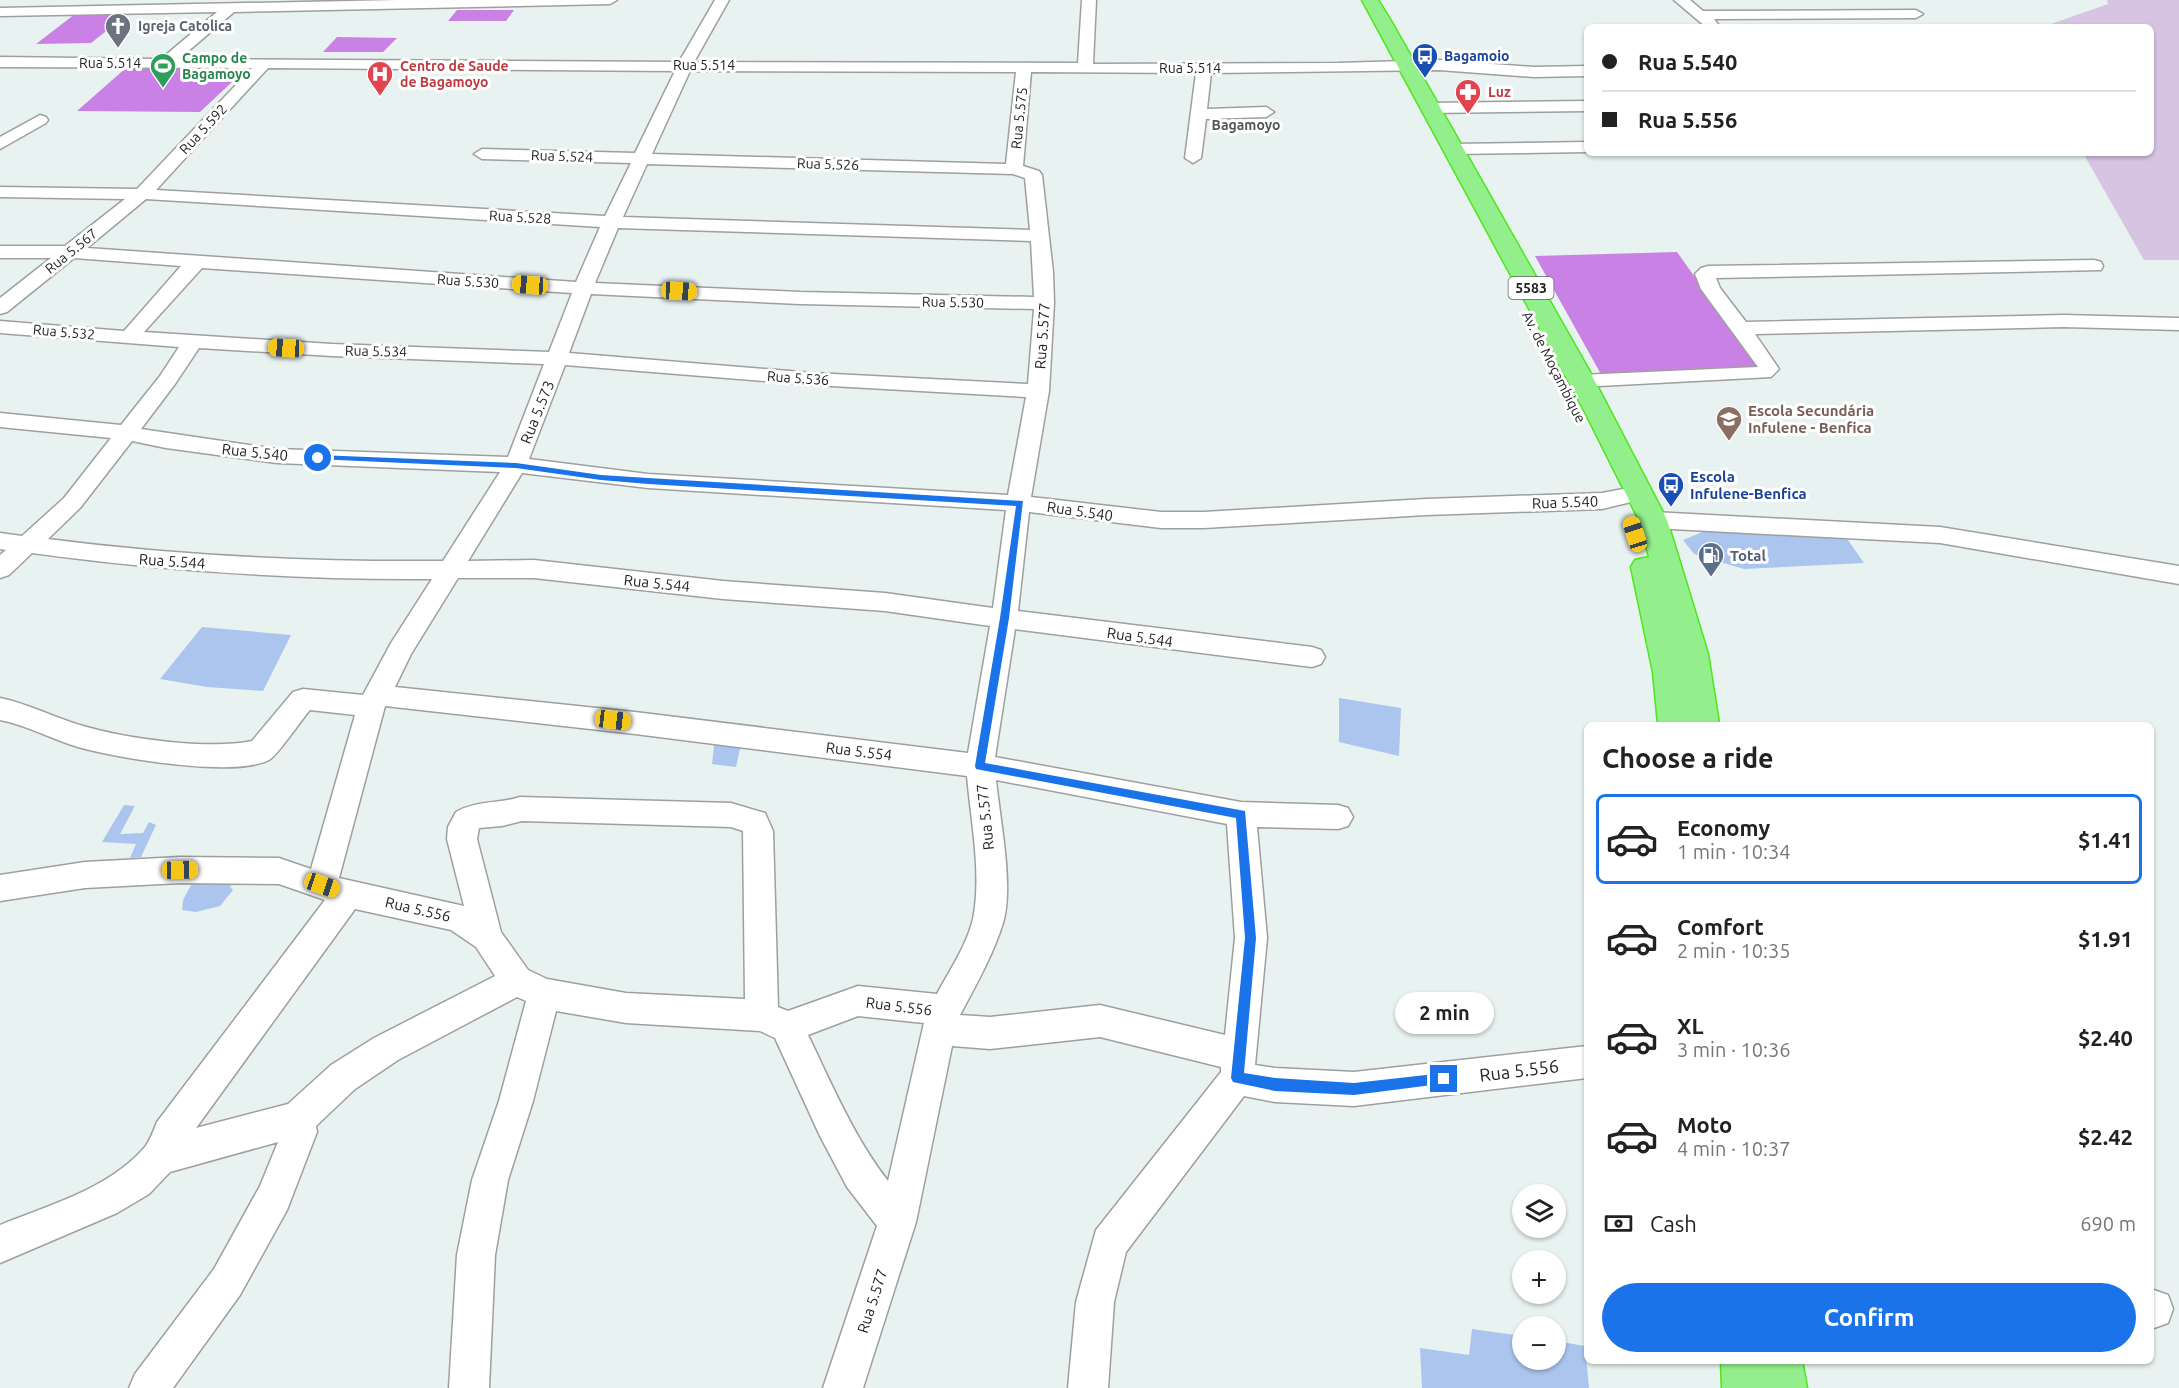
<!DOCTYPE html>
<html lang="en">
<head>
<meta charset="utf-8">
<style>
  :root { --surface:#fff; --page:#f6f6f6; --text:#222; --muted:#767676; --line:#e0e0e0; --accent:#1a73e8 }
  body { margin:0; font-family:Ubuntu,sans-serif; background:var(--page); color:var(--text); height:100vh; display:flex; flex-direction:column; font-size:22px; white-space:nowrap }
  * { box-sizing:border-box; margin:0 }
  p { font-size:20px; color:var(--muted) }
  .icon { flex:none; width:33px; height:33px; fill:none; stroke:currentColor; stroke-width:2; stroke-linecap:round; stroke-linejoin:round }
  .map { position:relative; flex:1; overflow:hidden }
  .side { position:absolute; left:1584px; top:722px; width:570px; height:642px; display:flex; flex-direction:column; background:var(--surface); border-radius:9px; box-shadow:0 2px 4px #0004 }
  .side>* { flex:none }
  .hud { position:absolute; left:1584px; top:24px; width:570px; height:132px; border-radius:9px; box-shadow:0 2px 4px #0004; display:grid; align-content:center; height:132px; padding:0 18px; background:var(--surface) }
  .fabs { position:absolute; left:1512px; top:1184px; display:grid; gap:12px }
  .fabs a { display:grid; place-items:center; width:54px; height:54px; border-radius:50%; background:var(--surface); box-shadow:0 2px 4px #0004; font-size:30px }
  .end { position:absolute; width:27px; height:27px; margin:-14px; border:8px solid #1a73e8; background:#fff; box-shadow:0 0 0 3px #fff }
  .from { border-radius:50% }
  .bubble { position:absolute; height:42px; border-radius:21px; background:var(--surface); box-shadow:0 2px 4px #0004; font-size:20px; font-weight:600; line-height:42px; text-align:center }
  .car { position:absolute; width:18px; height:36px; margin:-18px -9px; border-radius:8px; box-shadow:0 0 4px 2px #0007; background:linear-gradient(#f5c518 24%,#345 0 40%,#f5c518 0 76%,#345 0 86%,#f5c518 0) }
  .hud b { display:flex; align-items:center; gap:21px; height:57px; font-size:22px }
  .hud b+b { border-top:2px solid var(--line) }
  .hud i { width:15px; height:15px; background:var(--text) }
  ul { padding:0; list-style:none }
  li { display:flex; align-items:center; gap:18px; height:90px; margin:0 12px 9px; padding:0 6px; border:3px solid transparent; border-radius:9px }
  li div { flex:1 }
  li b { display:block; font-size:22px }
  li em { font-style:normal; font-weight:600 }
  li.selected { border-color:var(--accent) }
  li>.icon { width:54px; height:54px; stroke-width:1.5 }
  h2 { padding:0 18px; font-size:27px; line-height:72px }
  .pay { display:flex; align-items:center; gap:15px; height:66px; padding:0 18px; font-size:22px }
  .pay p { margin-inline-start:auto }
  .primary-button { display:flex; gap:12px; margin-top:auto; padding:12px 18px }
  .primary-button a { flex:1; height:69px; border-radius:36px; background:var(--accent); color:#fff; font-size:24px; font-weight:600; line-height:69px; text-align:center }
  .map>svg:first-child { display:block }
  .grass { fill:#abc5ef }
  .wetland { fill:#d7c4e2 }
  .pitch { fill:#ca81e6 }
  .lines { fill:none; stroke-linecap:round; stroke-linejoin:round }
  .minor-casing { stroke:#9f9f9f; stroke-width:3 }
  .highway-casing { stroke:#4ce81d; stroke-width:3 }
  .minor { fill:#fff; fill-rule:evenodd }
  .highway { fill:#93ee8c; fill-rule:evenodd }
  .route { fill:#1a73e8 }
  .labels { text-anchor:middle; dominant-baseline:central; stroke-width:6; stroke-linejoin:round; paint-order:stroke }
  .far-worship-label { font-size:14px; font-weight:bold; fill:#5b616d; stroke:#fff; text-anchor:start }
  .far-transit-label { font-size:14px; font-weight:bold; fill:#164399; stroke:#fff; text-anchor:start }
  .far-leisure-label { font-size:14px; font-weight:bold; fill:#27864d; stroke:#fff; text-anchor:start }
  .far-street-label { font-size:14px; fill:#222; stroke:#fff }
  .far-health-label { font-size:14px; font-weight:bold; fill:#be3a42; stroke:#fff; text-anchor:start }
  .far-neighbourhood-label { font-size:14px; font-weight:bold; fill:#555; stroke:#fff }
  .shield { fill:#fff; stroke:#646464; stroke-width:1.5 }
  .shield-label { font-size:14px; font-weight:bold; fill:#222 }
  .street-label { font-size:15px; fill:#222; stroke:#fff }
  .education-label { font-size:15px; font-weight:bold; fill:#785e54; stroke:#fff; text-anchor:start }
  .transit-label { font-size:15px; font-weight:bold; fill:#164399; stroke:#fff; text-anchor:start }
  .service-label { font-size:15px; font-weight:bold; fill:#4e5e75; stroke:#fff; text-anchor:start }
  .near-street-label { font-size:18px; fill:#222; stroke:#fff }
</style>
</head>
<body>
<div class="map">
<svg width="2179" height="1388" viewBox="0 0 2179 1388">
  <rect width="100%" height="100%" fill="#e8f2f0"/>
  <!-- grass -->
  <g class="grass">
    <polygon points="1710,529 1820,534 1848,540 1864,563 1744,569 1694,554 1683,540"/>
    <polygon points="202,627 291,635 263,691 207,687 160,679"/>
    <polygon points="1339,698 1401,708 1399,756 1339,742"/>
    <polygon points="715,738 742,740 736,767 712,764"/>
    <polygon points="124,805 135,806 120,834 143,833 149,822 156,825 141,857 130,858 136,844 102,842"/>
    <polygon points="196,876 236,880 230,887 233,890 220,906 196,912 182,910 183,900"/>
    <polygon points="1472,1329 1522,1336 1522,1359 1556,1359 1556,1341 1585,1346 1589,1388 1422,1388 1420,1348 1469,1355"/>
  </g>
  <!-- wetland -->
  <polygon class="wetland" points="2107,0 2179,0 2179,260 2144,260 2083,153 2151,153 2151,27 2058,27 2051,24 2108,4"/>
  <!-- pitch -->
  <g class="pitch">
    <polygon points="457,10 514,10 506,21 448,21"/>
    <polygon points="129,13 91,43 36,44 75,14"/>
    <polygon points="337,37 397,38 383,52 323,52"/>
    <polygon points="127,67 248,67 200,112 77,111"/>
    <polygon points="1677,252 1761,370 1602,376 1535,256"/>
  </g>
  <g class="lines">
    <!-- minor casing -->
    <g class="minor-casing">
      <g id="minor">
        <path d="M398,0h219l-7,4 -376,8 -55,47 500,3 36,-62h14l-35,62 384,1 4,-63h14l-3,64 245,-1 101,-3 95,7 53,-1v10l-53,1 -95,-7 -228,3 -4,36 59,-2 8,5 -8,5 -60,2 -5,39 -8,5 -8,-5 11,-85 -165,-1 -8,94 16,5 3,4 11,97 1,31 -5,88 -18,106 130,15h43l222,-13 176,-6 21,-4 8,3 4,5 -4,5 -29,7 -176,6 -222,13h-43l-132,-16 -11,99 294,36 9,3 4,7 -4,7 -9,3 -297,-38 -20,128 246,45 97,3 10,3 5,9 -5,9 -10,3 -81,-2 10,111 -12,127 20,3 79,4 233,-26v32l-233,28 -79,-4 -31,-6 -118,156 -12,50 -6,86h-40l8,-86 20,-72 125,-158v-5l-121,-30 -110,12 -38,-3 -36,176 -53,166h-40l54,-162 -30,-39 -27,-51 -45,-98 -15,-7 -134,-8 -70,-12 -23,90 -25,79 -13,75 -6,133h-40l8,-133 15,-75 27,-79 27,-100 -9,-4 -119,63 -43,29 -39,37 1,6 -30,78 -47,85 -67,93h-44l6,-14 79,-105 46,-83 18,-44 -108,30 -21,22 -32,19 -117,50v-38c49,-20 109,-36 145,-78 5,-7 9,-17 12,-25l168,-222 -46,-16 -99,-1 -95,5 -85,13v-26l85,-13 95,-5 99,1 32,11 44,-154 -45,-5c-9,10 -32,45 -41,50 -36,18 -152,-2 -191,-13 -27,-8 -51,-22 -78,-27v-22c29,6 55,20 83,28 44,13 125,24 169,15l41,-49 10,-3 60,6 28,-52 41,-64c-134,1 -267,-8 -400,-26l-23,22 -9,3v-23l6,-5 -6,-1v-16l22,3 42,-38 47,-60 -111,-11v-14l121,12 39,-49 19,-29 -179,-14v-12l124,10 57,-65 -107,-8 -67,54 -7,2v-16l51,-40h-51v-12h65l60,-47 -125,-2v-10l137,2 115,-121 -252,-1v-10l161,2 56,-47 -217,4v-8zM268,68l407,3 -40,82 -153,-4 -8,5 8,5 149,4 -26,53 -449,-26zM690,71l326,1 -10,92 -354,-10zM647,164l366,10 12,4 5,52 -407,-13zM146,199l454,28 -24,55 -489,-34zM618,228l413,13 3,56 -234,-5 -205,-9zM202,268l370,25 -23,59 -217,-8 -188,-12zM591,294l209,10 234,5 -6,75 -214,-11 -245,-20zM199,348l133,8 212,8 -36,93 -231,-8 -136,-20 34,-45zM565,365l249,20 212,12 -18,98 -360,-21 -119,-15zM132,441l34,7 111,15 223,9 -57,89c-132,1 -264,-5 -395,-22l32,-31zM522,473l126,15 358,22 -13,98 -108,-15 -162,-12 -189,-21 -66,1zM458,578h76l189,21 162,12 105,15 -22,127 -333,-41 -240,-25 16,-33zM385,706l250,28 332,42c4,45 15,99 6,143 -6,26 -24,52 -36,75l-79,-8 -70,25 -10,-4 -5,-176 -8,-18 -34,-10 -211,-6c-21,7 -43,3 -64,15l-8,15 -1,12 17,67 -125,-28zM996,780l231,44 8,114 -10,97 -125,-30 -110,12 -30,-2c16,-30 33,-60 43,-92 11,-37 -3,-103 -7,-143zM522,821l209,6 12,4 2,168 -119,-6 -79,-14 -19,-9 -27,-38 -24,-93 2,-11 23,-2zM355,909l96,21 25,17 19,29 -121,62 -43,27 -43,39 -92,24zM858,1016l66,7 -36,158c-34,-44 -56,-96 -80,-146z"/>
        <polygon points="1674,0 1690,0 1703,11 1916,10 1923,14 1916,18 1714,19 1720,27 1706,27"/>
        <polygon points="1587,101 1587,111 1430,113 1422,108 1430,103"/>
        <polygon points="40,115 46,117 48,120 46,123 0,149 0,137"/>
        <polygon points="1587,142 1587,152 1452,154 1444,149 1452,144"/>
        <polygon points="2094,260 2101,262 2103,266 2101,270 1716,278 1720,288 1746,322 2064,315 2179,318 2179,330 2064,327 1755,334 1779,369 1771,377 1580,387 1573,385 1569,381 1573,377 1580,375 1758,367 1701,289 1695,274 1701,268 1708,266"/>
        <polygon points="1653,512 1940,527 2179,566 2179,584 1940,543 1653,528 1645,526 1641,520 1645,514"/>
        <polygon points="2151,1289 2168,1295 2173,1309 2168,1323 2154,1328 2151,1327"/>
      </g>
    </g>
    <!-- highway casing -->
    <g class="highway-casing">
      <g id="highway">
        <polygon points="1362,0 1378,0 1391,21 1590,372 1667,520 1708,654 1719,724 1658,724 1653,672 1631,567 1635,560 1649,557 1639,520 1586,414"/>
        <polygon points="1721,1360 1802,1360 1807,1388 1722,1388"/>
      </g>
    </g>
    <!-- minor -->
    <use href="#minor" class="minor"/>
    <!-- highway -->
    <use href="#highway" class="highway"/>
  </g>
  <!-- route -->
  <polygon class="route" points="318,455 516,463 601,475 648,478 1023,501 1009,618 985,763 1245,811 1256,938 1244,1073 1275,1078 1354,1083 1444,1073 1448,1074 1450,1079 1448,1083 1354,1095 1275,1091 1233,1082 1231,1078 1245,938 1236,818 976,769 975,766 1000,618 1016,506 648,484 601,480 516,468 315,459 314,458"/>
  <!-- icons -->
  <defs>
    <g id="church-pin" transform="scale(1.35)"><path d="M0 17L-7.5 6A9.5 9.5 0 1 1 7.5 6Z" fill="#6b7280" stroke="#fff"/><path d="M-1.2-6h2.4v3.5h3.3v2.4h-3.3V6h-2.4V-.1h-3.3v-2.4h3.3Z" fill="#fff"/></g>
    <g id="bus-pin" transform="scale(1.35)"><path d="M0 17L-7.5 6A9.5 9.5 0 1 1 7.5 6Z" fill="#1a4fb4" stroke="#fff"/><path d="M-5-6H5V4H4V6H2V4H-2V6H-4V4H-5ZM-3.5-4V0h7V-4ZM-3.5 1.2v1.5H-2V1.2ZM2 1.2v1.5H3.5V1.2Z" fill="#fff"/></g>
    <g id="stadium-pin" transform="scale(1.35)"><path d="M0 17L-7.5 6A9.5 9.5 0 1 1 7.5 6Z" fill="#2e9e5b" stroke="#fff"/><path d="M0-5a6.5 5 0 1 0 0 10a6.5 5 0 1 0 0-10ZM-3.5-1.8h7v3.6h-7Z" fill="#fff"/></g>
    <g id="hospital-pin" transform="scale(1.35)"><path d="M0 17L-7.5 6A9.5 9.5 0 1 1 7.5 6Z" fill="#e0444e" stroke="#fff"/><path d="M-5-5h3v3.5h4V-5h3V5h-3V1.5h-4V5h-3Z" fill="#fff"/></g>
    <g id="pharmacy-pin" transform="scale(1.35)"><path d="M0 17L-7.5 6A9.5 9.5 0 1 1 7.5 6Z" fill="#e0444e" stroke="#fff"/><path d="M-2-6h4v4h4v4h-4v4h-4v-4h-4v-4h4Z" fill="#fff"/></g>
    <g id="school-pin" transform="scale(1.35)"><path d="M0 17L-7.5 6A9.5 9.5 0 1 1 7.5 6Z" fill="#8d6e63" stroke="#fff"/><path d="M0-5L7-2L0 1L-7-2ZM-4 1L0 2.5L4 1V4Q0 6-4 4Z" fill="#fff"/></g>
    <g id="fuel-pin" transform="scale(1.35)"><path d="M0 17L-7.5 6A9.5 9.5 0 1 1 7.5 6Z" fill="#5c6f8a" stroke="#fff"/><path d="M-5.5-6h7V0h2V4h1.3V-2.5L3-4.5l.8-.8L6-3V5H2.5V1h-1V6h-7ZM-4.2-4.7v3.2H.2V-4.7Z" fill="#fff"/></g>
  </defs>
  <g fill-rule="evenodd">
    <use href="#church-pin" x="118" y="26"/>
    <use href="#bus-pin" x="1425" y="56"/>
    <use href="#stadium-pin" x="163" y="66"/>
    <use href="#hospital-pin" x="380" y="74"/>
    <use href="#pharmacy-pin" x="1468" y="92"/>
    <use href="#school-pin" x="1729" y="419"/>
    <use href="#bus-pin" x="1671" y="485"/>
    <use href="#fuel-pin" x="1711" y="555"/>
  </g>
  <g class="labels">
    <!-- far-worship labels -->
    <g class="far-worship-label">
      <text x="138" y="26">Igreja Catolica</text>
    </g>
    <!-- far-transit labels -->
    <g class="far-transit-label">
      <text x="1444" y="56">Bagamoio</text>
    </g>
    <!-- far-leisure labels -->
    <g class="far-leisure-label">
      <text x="182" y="58">Campo de<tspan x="182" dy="16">Bagamoyo</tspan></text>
    </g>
    <!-- far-street labels -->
    <g class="far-street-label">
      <text x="110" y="63">Rua 5.514</text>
      <text x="704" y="65">Rua 5.514</text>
      <text x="1190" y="68">Rua 5.514</text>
      <text transform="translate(1019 118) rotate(-84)">Rua 5.575</text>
      <text transform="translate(203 129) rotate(-47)">Rua 5.592</text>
      <text transform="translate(562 156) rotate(2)">Rua 5.524</text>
      <text transform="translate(828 164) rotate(2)">Rua 5.526</text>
      <text transform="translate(520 217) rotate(3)">Rua 5.528</text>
      <text transform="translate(71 251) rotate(-39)">Rua 5.567</text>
      <text transform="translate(468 281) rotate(4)">Rua 5.530</text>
      <text transform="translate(953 302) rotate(1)">Rua 5.530</text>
      <text transform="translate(64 332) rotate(5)">Rua 5.532</text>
      <text transform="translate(376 351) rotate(1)">Rua 5.534</text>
      <text transform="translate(1554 367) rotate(63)">Av. de Moçambique</text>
      <text transform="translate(798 378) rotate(4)">Rua 5.536</text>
    </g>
    <!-- far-health labels -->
    <g class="far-health-label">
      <text x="400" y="66">Centro de Saude<tspan x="400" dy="16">de Bagamoyo</tspan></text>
      <text x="1488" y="92">Luz</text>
    </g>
    <!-- far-neighbourhood labels -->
    <g class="far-neighbourhood-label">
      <text x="1246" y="125">Bagamoyo</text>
    </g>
    <!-- shield labels -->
    <rect class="shield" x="1508.5" y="277" width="45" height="22" rx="4.5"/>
    <g class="shield-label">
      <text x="1531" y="288">5583</text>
    </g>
    <!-- street labels -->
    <g class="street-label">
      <text transform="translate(1042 336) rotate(-86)">Rua 5.577</text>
      <text transform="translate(537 412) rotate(-68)">Rua 5.573</text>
      <text transform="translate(255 452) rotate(6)">Rua 5.540</text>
      <text transform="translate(1565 502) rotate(-2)">Rua 5.540</text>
      <text transform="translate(1080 511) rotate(8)">Rua 5.540</text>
      <text transform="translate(172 561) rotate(4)">Rua 5.544</text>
      <text transform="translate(657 583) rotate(6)">Rua 5.544</text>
      <text transform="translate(1140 637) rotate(8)">Rua 5.544</text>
      <text transform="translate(859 751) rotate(7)">Rua 5.554</text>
      <text transform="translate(985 817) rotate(-96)">Rua 5.577</text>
      <text transform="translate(418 909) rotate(13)">Rua 5.556</text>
      <text transform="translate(899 1006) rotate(7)">Rua 5.556</text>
      <text transform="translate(872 1301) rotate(-72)">Rua 5.577</text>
    </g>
    <!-- education labels -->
    <g class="education-label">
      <text x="1748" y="410">Escola Secundária<tspan x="1748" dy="17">Infulene - Benfica</tspan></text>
    </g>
    <!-- transit labels -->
    <g class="transit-label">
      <text x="1690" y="476">Escola<tspan x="1690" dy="17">Infulene-Benfica</tspan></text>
    </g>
    <!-- service labels -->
    <g class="service-label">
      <text x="1730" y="555">Total</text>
    </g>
    <!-- near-street labels -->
    <g class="near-street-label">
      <text transform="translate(1519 1070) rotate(-7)">Rua 5.556</text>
    </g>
  </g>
</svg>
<div class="fabs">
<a><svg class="icon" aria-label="layers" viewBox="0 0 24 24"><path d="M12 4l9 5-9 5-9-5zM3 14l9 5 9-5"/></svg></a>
<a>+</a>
<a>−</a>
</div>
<i class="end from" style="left:318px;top:458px"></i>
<i class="end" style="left:1444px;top:1079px"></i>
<div class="bubble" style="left:1395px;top:992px;width:99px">2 min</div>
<i class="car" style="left:530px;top:285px;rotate:274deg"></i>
<i class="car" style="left:679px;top:291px;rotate:93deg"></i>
<i class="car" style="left:286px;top:348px;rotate:273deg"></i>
<i class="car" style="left:1635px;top:534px;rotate:342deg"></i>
<i class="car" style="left:613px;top:720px;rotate:97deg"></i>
<i class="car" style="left:180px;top:870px;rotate:89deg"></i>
<i class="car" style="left:322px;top:885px;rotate:109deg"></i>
<div class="hud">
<b><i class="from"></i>Rua 5.540</b>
<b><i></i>Rua 5.556</b>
</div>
<section class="side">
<h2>Choose a ride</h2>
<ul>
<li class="selected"><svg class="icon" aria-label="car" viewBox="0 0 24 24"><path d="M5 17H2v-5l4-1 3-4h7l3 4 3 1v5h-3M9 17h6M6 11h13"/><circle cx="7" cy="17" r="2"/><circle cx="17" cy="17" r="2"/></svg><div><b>Economy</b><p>1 min · 10:34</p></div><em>$1.41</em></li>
<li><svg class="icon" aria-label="car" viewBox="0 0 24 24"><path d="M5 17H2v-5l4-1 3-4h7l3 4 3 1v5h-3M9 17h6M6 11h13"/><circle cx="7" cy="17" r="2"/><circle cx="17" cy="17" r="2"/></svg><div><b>Comfort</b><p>2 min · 10:35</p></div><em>$1.91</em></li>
<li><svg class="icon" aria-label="car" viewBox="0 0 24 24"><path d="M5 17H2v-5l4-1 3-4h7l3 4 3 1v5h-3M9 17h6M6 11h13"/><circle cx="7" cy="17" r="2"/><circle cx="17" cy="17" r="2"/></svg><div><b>XL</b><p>3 min · 10:36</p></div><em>$2.40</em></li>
<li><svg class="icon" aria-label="car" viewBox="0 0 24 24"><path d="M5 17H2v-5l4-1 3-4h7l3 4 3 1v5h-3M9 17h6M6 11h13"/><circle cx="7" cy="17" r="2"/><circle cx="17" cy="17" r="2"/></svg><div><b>Moto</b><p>4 min · 10:37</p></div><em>$2.42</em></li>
</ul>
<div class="pay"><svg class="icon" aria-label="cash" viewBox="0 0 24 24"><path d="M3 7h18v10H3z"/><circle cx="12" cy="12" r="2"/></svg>Cash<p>690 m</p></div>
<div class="primary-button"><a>Confirm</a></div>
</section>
</div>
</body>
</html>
